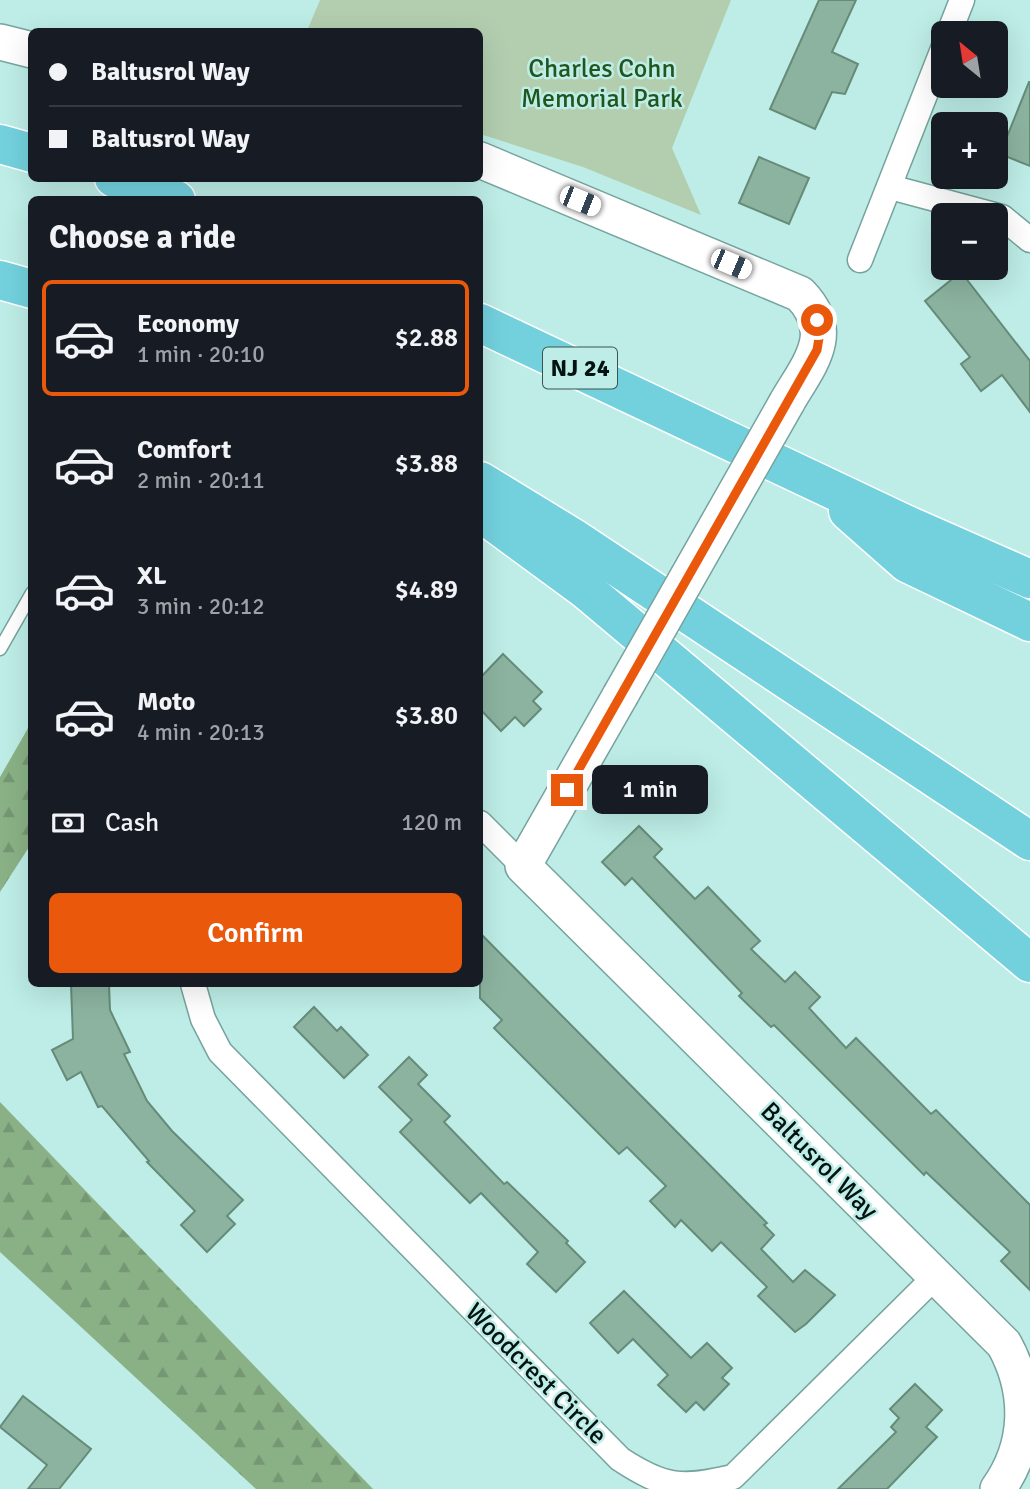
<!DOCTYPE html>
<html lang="en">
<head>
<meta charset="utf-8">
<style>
  :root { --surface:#171b24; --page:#20242c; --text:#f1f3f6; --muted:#9ea1a6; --line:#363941; --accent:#ea580c }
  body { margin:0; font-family:Signika,sans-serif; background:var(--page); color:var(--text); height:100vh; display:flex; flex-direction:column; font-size:26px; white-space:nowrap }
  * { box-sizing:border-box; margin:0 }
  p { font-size:23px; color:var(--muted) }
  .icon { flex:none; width:38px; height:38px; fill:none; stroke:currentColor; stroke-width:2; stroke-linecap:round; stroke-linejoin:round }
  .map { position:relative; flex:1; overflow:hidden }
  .details { position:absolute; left:28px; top:196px; width:455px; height:791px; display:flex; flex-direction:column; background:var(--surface); border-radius:10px; box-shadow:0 7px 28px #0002 }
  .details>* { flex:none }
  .hud { position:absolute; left:28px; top:28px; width:455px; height:154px; border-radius:10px; box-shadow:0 7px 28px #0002; display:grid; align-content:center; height:154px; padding:0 21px; background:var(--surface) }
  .needle { width:46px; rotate:330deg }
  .tools { position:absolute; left:931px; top:21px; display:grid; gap:14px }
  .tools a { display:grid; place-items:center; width:77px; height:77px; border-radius:10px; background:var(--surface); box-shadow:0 7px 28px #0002; font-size:35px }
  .end { position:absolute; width:32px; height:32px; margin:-16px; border:9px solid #ea580c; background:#fff; box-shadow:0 0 0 4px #fff }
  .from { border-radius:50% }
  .bubble { position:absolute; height:49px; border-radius:10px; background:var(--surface); box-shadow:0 7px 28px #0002; font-size:23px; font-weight:600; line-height:49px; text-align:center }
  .car { position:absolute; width:21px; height:42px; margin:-21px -10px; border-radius:9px; box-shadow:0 0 5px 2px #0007; background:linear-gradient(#fff 24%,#345 0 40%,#fff 0 76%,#345 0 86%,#fff 0) }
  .hud b { display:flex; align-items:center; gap:24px; height:66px; font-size:26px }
  .hud b+b { border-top:2px solid var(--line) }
  .hud i { width:18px; height:18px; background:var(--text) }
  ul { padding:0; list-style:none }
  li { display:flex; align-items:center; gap:21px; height:116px; margin:0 14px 10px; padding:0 7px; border:4px solid transparent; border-radius:10px }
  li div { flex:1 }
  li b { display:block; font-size:26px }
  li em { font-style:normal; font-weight:600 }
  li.current { border-color:var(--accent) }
  li>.icon { width:63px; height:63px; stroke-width:1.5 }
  h2 { padding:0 21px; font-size:32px; line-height:84px }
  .pay { display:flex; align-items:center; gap:18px; height:77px; padding:0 21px; font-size:26px }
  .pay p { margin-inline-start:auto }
  .primary-button { display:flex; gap:14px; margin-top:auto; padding:14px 21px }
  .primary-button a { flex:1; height:80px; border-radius:10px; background:var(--accent); color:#fff; font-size:28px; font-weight:600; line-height:80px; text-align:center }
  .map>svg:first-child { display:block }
  .green { fill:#b2ceaf }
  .forest { fill:url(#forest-firs) }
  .building { fill:#8cb3a0; stroke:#668b79; stroke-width:2 }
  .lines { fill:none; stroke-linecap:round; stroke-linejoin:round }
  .lane-casing { stroke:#76a39d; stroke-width:15 }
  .street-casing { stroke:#76a39d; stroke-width:27 }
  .secondary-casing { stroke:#76a39d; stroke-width:38 }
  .highway-casing { stroke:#fff; stroke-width:41 }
  .lane { stroke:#fff; stroke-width:12 }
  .street { stroke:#fff; stroke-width:24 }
  .secondary { stroke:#fff; stroke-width:35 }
  .highway { stroke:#73d1de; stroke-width:38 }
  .secondary-bridge-casing { stroke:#76a39d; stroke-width:38; stroke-linecap:butt }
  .secondary-bridge { stroke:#fff; stroke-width:35 }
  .route { stroke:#ea580c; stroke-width:9 }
  .labels { text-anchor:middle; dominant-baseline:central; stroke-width:5; stroke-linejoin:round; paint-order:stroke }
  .shield { fill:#bdede6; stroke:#3b5451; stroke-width:2 }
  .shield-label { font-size:24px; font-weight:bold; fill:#031311 }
  .park-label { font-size:26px; fill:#20551d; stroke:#bdede6 }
  .street-label { font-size:26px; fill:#031311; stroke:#bdede6 }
</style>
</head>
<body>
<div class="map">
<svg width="1030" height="1489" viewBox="0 0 1030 1489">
  <defs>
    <pattern id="forest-firs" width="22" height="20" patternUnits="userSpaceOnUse" patternTransform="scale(1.75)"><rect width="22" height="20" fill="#8ab186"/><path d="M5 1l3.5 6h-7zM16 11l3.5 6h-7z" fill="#759773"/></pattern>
  </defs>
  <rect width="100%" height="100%" fill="#bdede6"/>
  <!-- green -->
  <polygon class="green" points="320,0 731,0 672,148 701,215 583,167 480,134 480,32 307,31"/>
  <!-- forest -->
  <g class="forest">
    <polygon points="31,723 31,844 0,892 0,777"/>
    <polygon points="0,1102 373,1489 256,1489 0,1252"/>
  </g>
  <!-- building -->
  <g class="building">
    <polygon points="819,0 856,0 832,52 858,64 845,94 832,92 815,129 770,109"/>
    <polygon points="1029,82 1030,82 1030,166 1000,154"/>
    <polygon points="759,157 809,178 789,224 739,203"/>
    <polygon points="961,272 1030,361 1030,412 1002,375 981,391 961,364 970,357 925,301"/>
    <polygon points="503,654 542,692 533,701 541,709 524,726 515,717 501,731 480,709 480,678"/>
    <polygon points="639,826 662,849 654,857 695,899 708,887 760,941 751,949 785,982 795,972 820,997 809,1008 846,1048 856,1038 931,1114 936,1110 1030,1205 1030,1290 1001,1261 1010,1252 926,1172 924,1175 774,1025 771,1027 739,996 742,993 632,878 625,885 602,862"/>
    <polygon points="480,933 767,1223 764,1225 774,1235 761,1249 793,1282 805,1270 835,1295 806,1324 795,1332 758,1296 767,1287 721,1242 712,1251 681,1220 675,1227 650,1201 666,1186 627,1147 619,1154 494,1028 502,1020 480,998"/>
    <polygon points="71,984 109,984 110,1010 130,1052 124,1054 147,1101 172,1131 243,1200 227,1216 235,1224 207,1252 181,1225 195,1211 147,1162 149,1161 102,1106 98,1107 81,1072 67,1080 52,1050 73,1039"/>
    <polygon points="314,1007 337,1031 341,1027 368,1055 344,1078 294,1027"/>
    <polygon points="409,1057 427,1075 418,1084 450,1116 444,1122 504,1184 507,1182 568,1241 566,1243 585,1262 556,1292 527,1264 538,1252 481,1193 470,1203 400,1132 412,1120 379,1087"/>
    <polygon points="624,1291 691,1358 707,1343 732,1368 722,1378 729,1384 704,1410 696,1402 686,1412 658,1385 668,1375 633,1339 618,1353 590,1323"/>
    <polygon points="915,1384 942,1410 926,1427 937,1437 887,1489 838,1489 896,1432 891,1427 899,1418 890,1409"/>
    <polygon points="23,1396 91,1449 59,1489 28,1489 47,1465 0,1427"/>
  </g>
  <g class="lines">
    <!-- lane casing -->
    <g class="lane-casing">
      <polyline id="lane" points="0,649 32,593"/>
    </g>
    <!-- street casing -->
    <g class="street-casing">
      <g id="street">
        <polyline points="949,33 962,0"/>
        <polyline points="890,187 1002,217 1030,240"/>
        <polyline points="860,260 943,49"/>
        <polyline points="480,823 523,866"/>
        <path d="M193,984l10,35 17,33 400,407c44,29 62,30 113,18l202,-200"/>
      </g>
    </g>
    <!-- secondary casing -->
    <g class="secondary-casing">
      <g id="secondary">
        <polyline points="0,42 32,50"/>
        <path d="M480,160l320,134c38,39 9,70 -13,108"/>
        <path d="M620,696l-97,170 481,478c26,47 26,100 -6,145"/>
      </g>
    </g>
    <!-- highway casing -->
    <g class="highway-casing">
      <g id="highway">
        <polyline points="0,144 32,153"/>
        <polyline points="114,178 176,200"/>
        <polyline points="0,280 32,289"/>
        <polyline points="480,323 905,524 1030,579"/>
        <polyline points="480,481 575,539 1030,841"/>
        <polyline points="848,511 907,563 1030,622"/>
        <polyline points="480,512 586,590 1030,963"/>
      </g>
    </g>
    <!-- lane -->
    <use href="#lane" class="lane"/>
    <!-- street -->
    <use href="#street" class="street"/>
    <!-- secondary -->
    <use href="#secondary" class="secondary"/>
    <!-- highway -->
    <use href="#highway" class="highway"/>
    <!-- secondary-bridge casing -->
    <g class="secondary-bridge-casing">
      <polyline id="secondary-bridge" points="620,696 787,402"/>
    </g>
    <!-- secondary-bridge -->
    <use href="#secondary-bridge" class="secondary-bridge"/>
  </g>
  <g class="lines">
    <!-- route -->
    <polyline class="route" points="567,790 817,350 820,332 817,320"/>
  </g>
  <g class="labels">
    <!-- shield labels -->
    <rect class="shield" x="543" y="347.5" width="74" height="41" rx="5"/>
    <g class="shield-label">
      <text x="580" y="368">NJ 24</text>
    </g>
    <!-- park labels -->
    <g class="park-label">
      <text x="602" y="69">Charles Cohn<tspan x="602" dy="30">Memorial Park</tspan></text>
    </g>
    <!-- street labels -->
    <g class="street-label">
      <text transform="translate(819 1161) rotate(45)">Baltusrol Way</text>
      <text transform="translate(536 1374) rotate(45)">Woodcrest Circle</text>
    </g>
  </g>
</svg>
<div class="tools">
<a><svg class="needle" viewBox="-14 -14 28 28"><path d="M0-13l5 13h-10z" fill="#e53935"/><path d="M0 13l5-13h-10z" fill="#9ea1a6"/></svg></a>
<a>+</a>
<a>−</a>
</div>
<i class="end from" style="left:817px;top:320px"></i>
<i class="end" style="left:567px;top:790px"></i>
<div class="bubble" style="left:592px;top:765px;width:116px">1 min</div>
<i class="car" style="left:580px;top:201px;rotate:112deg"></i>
<i class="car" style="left:731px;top:264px;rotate:113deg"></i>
<div class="hud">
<b><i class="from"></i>Baltusrol Way</b>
<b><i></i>Baltusrol Way</b>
</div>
<section class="details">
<h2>Choose a ride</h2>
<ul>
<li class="current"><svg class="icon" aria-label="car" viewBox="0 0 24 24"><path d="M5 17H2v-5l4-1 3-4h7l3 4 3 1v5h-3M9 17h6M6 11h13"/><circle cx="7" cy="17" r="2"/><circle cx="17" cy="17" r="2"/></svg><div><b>Economy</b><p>1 min · 20:10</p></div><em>$2.88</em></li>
<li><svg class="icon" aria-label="car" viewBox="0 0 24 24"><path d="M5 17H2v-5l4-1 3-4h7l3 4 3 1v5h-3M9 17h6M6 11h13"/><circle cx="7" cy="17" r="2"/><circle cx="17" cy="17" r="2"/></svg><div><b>Comfort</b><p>2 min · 20:11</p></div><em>$3.88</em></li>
<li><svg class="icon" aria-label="car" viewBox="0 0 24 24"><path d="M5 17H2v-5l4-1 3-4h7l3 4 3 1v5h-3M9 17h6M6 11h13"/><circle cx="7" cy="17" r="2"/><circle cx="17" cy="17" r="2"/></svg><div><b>XL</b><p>3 min · 20:12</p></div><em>$4.89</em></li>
<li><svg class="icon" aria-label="car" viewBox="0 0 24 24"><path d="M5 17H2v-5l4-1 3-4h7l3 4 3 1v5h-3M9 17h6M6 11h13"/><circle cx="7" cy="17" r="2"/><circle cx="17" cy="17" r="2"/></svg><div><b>Moto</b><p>4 min · 20:13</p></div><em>$3.80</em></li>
</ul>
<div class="pay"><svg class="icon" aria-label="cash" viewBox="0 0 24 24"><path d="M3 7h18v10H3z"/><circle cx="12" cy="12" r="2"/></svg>Cash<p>120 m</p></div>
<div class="primary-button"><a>Confirm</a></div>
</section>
</div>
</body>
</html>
